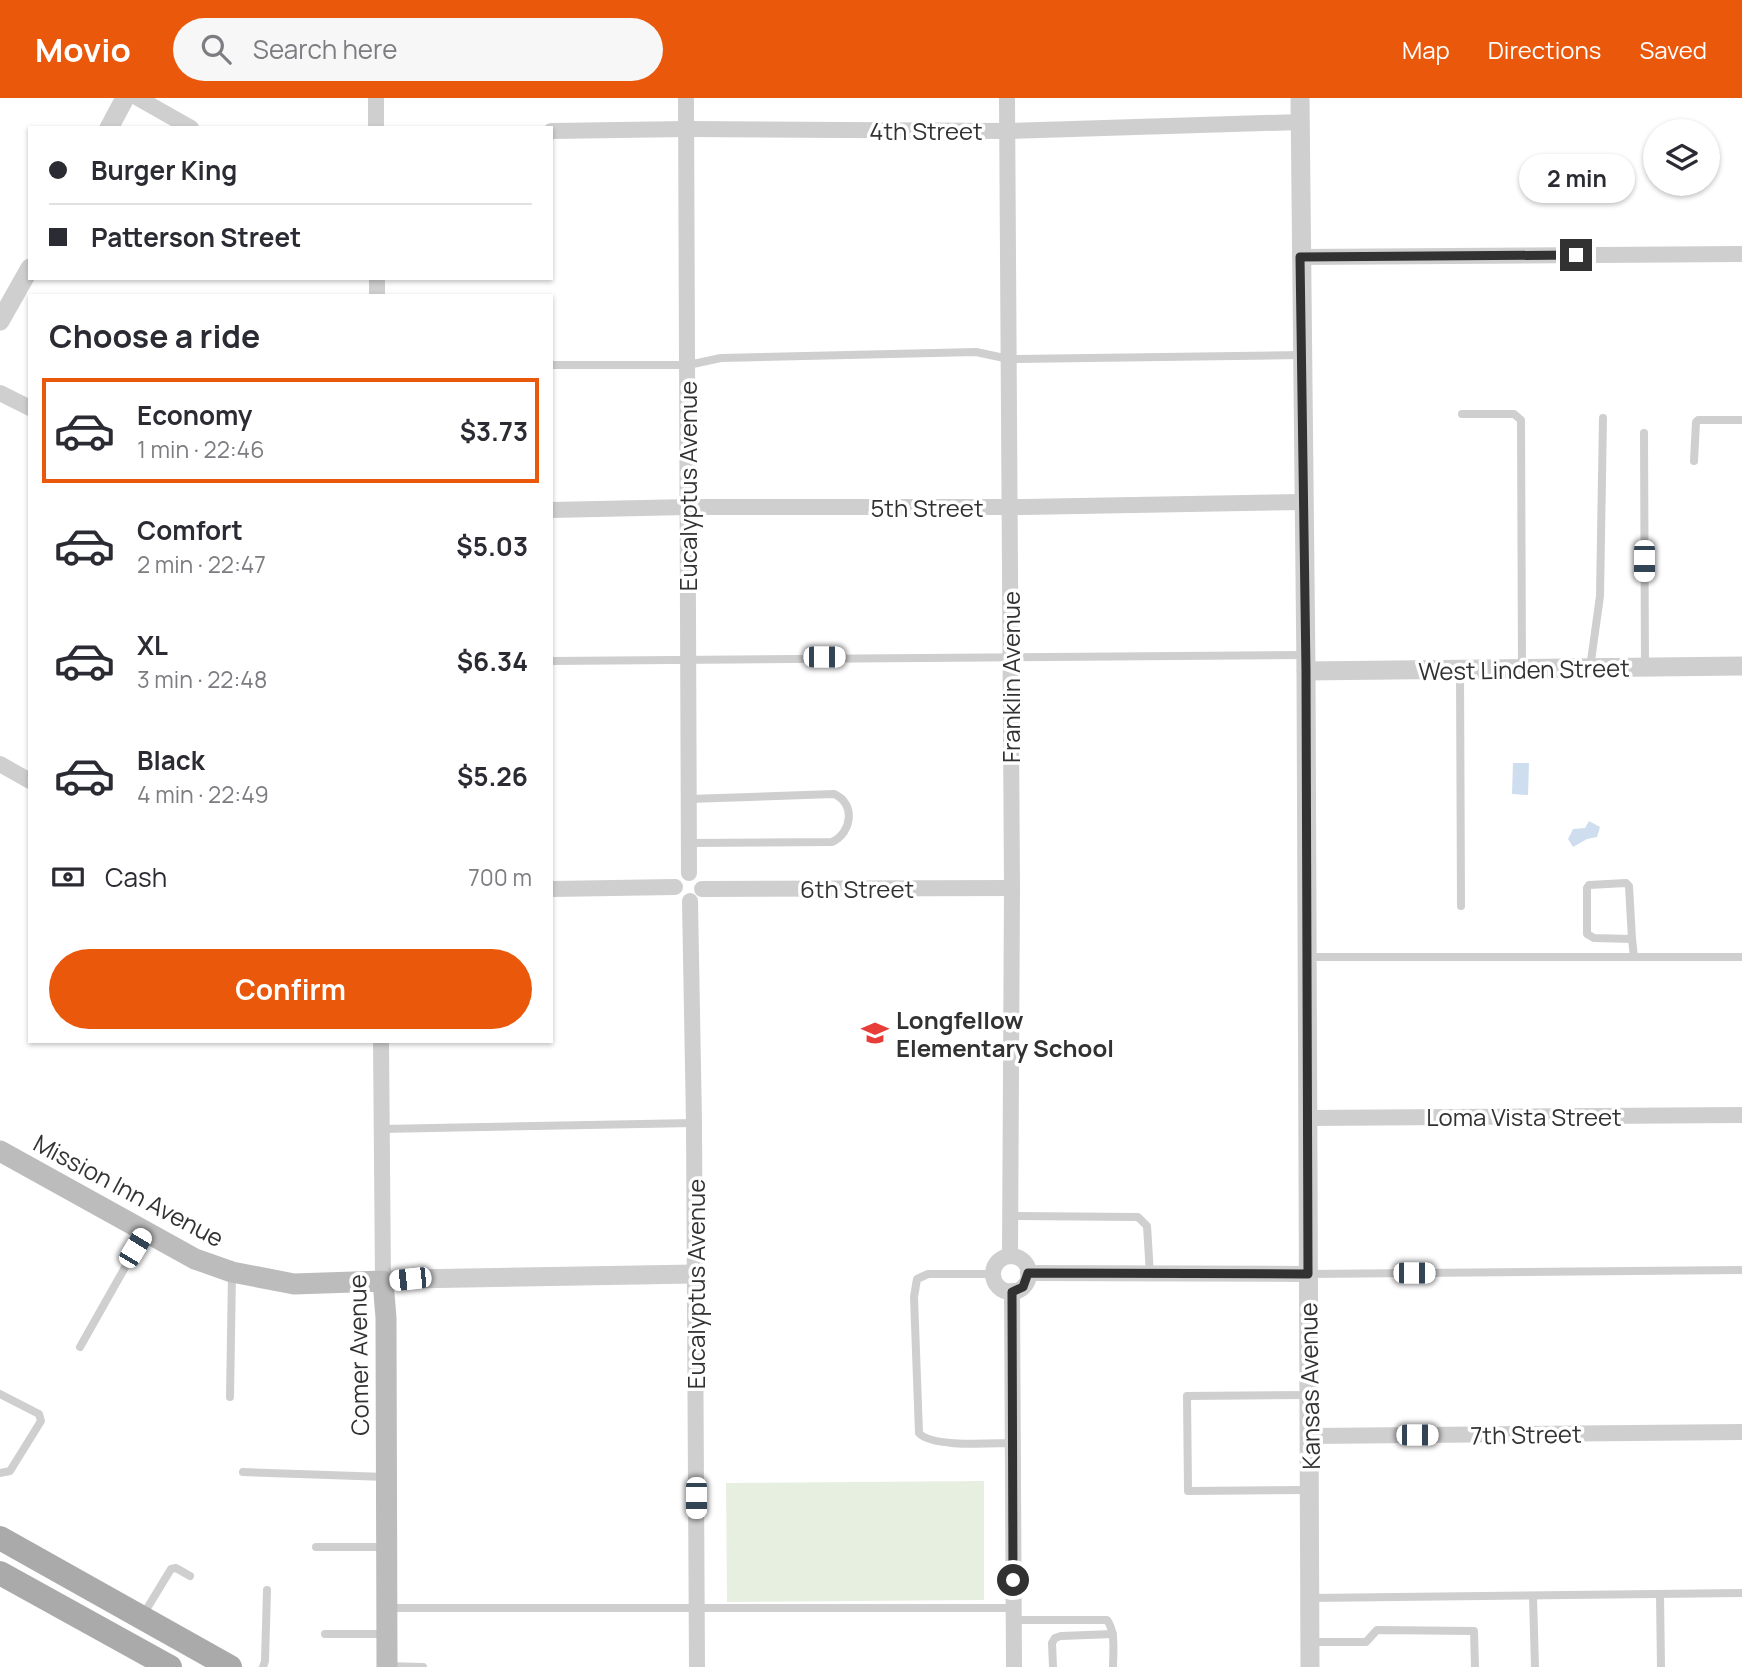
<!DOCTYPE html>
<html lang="en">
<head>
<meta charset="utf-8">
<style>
  :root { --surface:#fff; --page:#f7f7f7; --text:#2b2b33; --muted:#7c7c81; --line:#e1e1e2; --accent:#ea580c }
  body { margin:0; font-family:Manrope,sans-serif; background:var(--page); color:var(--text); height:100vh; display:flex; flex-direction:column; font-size:26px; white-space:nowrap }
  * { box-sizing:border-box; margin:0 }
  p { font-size:23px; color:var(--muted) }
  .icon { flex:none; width:38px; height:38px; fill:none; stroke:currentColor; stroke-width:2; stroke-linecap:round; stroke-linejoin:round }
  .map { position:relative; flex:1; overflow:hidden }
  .details { position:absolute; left:28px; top:196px; width:525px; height:749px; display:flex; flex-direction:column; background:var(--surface); border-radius:0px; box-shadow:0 2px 5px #0004 }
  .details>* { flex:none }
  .top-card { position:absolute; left:28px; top:28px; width:525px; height:154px; border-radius:0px; box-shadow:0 2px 5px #0004; display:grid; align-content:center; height:154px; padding:0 21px; background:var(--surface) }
  .tools { position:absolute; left:1643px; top:21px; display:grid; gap:14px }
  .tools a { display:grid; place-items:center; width:77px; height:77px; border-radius:50%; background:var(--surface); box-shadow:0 2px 5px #0004; font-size:35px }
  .end { position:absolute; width:32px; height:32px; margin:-16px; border:9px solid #323232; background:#fff; box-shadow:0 0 0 4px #fff }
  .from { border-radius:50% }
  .bubble { position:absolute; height:49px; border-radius:24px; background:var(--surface); box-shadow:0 2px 5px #0004; font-size:23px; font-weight:700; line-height:49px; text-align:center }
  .car { position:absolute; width:21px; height:42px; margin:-21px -10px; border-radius:9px; box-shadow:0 0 5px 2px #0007; background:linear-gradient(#fff 24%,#345 0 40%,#fff 0 76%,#345 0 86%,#fff 0) }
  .top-card b { display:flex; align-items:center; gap:24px; height:66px; font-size:26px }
  .top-card b+b { border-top:2px solid var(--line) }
  .top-card i { width:18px; height:18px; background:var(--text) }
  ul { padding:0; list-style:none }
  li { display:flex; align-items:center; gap:21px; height:105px; margin:0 14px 10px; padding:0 7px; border:4px solid transparent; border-radius:0px }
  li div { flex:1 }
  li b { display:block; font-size:26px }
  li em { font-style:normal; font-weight:700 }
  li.selected { border-color:var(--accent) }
  li>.icon { width:63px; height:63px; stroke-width:1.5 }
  h2 { padding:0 21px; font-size:32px; line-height:84px }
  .pay { display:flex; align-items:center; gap:18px; height:77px; padding:0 21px; font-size:26px }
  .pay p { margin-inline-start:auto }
  .primary-button { display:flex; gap:14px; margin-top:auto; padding:14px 21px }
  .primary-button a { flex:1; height:80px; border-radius:42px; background:var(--accent); color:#fff; font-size:28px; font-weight:700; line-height:80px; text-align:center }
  header { display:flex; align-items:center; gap:42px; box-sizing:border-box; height:98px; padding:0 35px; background:var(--accent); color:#fff }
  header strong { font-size:33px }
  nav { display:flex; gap:38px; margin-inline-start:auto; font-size:24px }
  .search { width:490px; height:63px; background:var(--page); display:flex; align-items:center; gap:18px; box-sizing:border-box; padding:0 24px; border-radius:38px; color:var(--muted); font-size:26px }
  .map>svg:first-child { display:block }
  .green { fill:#e7efe1 }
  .water { fill:#cedeee }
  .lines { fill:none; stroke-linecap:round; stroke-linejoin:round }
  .service { stroke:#cfcfcf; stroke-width:8 }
  .minor { stroke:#cfcfcf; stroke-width:16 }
  .tertiary { stroke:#cfcfcf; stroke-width:19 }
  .secondary { stroke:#bcbcbc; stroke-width:21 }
  .primary { stroke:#aaa; stroke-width:24 }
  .route { stroke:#323232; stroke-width:9 }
  .labels { text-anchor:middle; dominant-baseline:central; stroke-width:7; stroke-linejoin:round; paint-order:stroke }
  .street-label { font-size:24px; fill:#323232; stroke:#fff }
  .poi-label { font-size:24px; font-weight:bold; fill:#323232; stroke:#fff; text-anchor:start }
</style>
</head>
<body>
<header>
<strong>Movio</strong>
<div class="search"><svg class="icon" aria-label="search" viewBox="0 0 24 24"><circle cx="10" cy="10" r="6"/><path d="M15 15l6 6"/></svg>Search here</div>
<nav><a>Map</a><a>Directions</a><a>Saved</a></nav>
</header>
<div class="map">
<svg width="1742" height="1569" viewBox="0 0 1742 1569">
  <rect width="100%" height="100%" fill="#fff"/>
  <!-- green -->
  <polygon class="green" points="984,1383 984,1502 727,1504 726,1385"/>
  <!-- water -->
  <g class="water">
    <polygon points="1513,665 1529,665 1528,697 1512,696"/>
    <polygon points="1589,723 1600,729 1597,739 1587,741 1573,749 1568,741 1573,731 1585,730"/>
  </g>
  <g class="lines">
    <!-- service -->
    <g class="service">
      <polyline points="551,267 688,267 721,260 976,254 1009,261 1301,257"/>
      <polyline points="1462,316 1514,316 1521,322 1522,571"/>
      <polyline points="1644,335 1645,569"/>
      <polyline points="1694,363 1696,324 1698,322 1742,322"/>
      <polyline points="551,563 1304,557"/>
      <polyline points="1590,570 1600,498 1603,320"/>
      <polyline points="1460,571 1461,808"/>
      <path d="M689,701l145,-5c22,9 18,39 -2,48l-142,1"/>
      <polyline points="1632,841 1629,788 1626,785 1589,787 1587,790 1587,836 1594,840 1632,841 1634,859"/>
      <polyline points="1307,859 1742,859"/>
      <polyline points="381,1031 694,1025"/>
      <polyline points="1011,1118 1138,1119 1147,1128 1150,1176"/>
      <path d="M993,1176h-65l-11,5 -3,18 5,136c13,15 74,10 94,10"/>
      <polyline points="1308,1176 1742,1172"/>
      <polyline points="80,1249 145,1134"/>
      <polyline points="0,1296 39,1316 41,1323 10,1373 0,1375"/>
      <polyline points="1309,1297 1187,1298 1188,1393 1310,1392"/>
      <polyline points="230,1299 232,1174"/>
      <polyline points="243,1374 386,1379"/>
      <polyline points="316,1449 384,1449"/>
      <polyline points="1660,1496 1661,1569"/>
      <polyline points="1533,1498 1535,1569"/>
      <polyline points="1310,1500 1742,1495"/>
      <polyline points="387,1510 1013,1510"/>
      <polyline points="143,1517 171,1471 176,1470 190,1478"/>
      <path d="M1014,1522h93c9,12 6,33 6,47"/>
      <polyline points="325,1536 384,1536"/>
      <polyline points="1310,1544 1366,1544 1377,1532 1474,1533 1475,1569"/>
      <polyline points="387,1568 423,1569"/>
      <polyline points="263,1569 265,1563 267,1492"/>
      <polyline points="1053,1569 1052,1545 1055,1540 1061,1538 1113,1536"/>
    </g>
    <!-- minor -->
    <g class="minor">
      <polyline points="138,0 191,30"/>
      <polyline points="376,0 376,30"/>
      <polyline points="686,0 689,775"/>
      <polyline points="1007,0 1012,790 1010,1158"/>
      <polyline points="551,33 686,31 1007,33 1300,24"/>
      <polyline points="1300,159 1742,156"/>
      <polyline points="377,180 377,198"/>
      <polyline points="0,295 30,310"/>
      <polyline points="551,412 688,409 1024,409 1303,404"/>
      <polyline points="0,666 30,683"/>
      <polyline points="551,791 675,789"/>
      <polyline points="702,791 1012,790"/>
      <polyline points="690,803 694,1025 697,1569"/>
      <polyline points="381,943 383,1183"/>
      <polyline points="1307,1020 1742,1017"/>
      <circle cx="1011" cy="1176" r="18"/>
      <polyline points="1028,1175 1308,1176"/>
      <polyline points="1012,1193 1014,1569"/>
      <polyline points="1310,1338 1742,1334"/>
    </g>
    <!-- tertiary -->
    <g class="tertiary">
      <polyline points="1300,0 1306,573 1310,1569"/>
      <polyline points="109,30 125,0"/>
      <polyline points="0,223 30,170"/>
      <polyline points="1306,573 1742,568"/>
      <polyline points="383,1183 410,1181 694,1176"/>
    </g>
    <!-- secondary -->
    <polyline class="secondary" points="0,1053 195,1161 232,1174 294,1186 383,1183 386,1220 387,1569"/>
    <!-- primary -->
    <g class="primary">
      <polyline points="0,1440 230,1569"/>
      <polyline points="0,1475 170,1569"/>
    </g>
  </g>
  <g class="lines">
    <!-- route -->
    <polyline class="route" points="1013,1482 1012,1194 1023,1189 1028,1175 1308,1176 1306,573 1300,159 1576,157"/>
  </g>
  <!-- icons -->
  <defs>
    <g id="school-bare" transform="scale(2.1)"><path d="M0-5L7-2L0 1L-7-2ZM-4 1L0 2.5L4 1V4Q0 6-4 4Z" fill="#e73c37" stroke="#fff" stroke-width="2.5" paint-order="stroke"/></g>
  </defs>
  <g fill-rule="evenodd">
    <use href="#school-bare" x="875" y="935"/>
  </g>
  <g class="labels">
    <!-- street labels -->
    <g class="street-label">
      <text x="926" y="32">4th Street</text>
      <text transform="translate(687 388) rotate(-90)">Eucalyptus Avenue</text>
      <text x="927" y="409">5th Street</text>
      <text transform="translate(1524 571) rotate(-1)">West Linden Street</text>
      <text transform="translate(1010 579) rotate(-90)">Franklin Avenue</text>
      <text x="857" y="790">6th Street</text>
      <text x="1524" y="1018">Loma Vista Street</text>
      <text transform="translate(129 1092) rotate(28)">Mission Inn Avenue</text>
      <text transform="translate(695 1186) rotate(-90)">Eucalyptus Avenue</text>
      <text transform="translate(358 1257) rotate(-91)">Comer Avenue</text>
      <text transform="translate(1309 1288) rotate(-91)">Kansas Avenue</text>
      <text transform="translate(1526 1336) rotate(-1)">7th Street</text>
    </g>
    <!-- poi labels -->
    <g class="poi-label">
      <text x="896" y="921">Longfellow<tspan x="896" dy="28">Elementary School</tspan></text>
    </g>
  </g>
</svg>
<div class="tools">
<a><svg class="icon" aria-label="layers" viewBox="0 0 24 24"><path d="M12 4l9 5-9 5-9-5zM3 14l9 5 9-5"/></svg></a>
</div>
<i class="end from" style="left:1013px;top:1482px"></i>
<i class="end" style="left:1576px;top:157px"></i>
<div class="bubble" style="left:1519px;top:56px;width:116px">2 min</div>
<i class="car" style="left:1644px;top:463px;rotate:180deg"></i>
<i class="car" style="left:824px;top:559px;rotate:90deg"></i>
<i class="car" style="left:135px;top:1150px;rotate:31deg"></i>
<i class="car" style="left:1414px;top:1175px;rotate:90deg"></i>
<i class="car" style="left:410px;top:1181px;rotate:264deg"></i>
<i class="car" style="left:1417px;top:1337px;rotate:90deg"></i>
<i class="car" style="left:696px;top:1400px;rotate:180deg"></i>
<div class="top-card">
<b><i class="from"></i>Burger King</b>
<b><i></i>Patterson Street</b>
</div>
<section class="details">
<h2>Choose a ride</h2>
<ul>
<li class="selected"><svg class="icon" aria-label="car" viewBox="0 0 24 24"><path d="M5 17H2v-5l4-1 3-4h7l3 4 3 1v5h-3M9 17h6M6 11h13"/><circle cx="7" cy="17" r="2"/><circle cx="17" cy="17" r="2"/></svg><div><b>Economy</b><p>1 min · 22:46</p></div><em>$3.73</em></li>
<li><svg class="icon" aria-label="car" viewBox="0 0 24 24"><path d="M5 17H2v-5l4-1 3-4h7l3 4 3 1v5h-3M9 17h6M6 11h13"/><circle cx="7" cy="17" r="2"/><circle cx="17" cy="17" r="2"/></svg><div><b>Comfort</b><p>2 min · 22:47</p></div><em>$5.03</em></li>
<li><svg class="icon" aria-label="car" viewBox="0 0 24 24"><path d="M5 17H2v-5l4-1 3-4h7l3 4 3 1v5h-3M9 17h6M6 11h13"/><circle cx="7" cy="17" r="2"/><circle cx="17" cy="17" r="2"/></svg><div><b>XL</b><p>3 min · 22:48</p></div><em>$6.34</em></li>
<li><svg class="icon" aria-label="car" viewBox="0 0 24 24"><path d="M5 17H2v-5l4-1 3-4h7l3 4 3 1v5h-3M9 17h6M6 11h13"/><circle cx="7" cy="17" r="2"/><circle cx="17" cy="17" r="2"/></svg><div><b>Black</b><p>4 min · 22:49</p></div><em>$5.26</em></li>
</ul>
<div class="pay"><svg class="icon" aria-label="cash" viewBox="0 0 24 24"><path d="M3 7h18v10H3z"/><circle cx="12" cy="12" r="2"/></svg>Cash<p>700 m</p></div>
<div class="primary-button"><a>Confirm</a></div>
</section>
</div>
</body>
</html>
